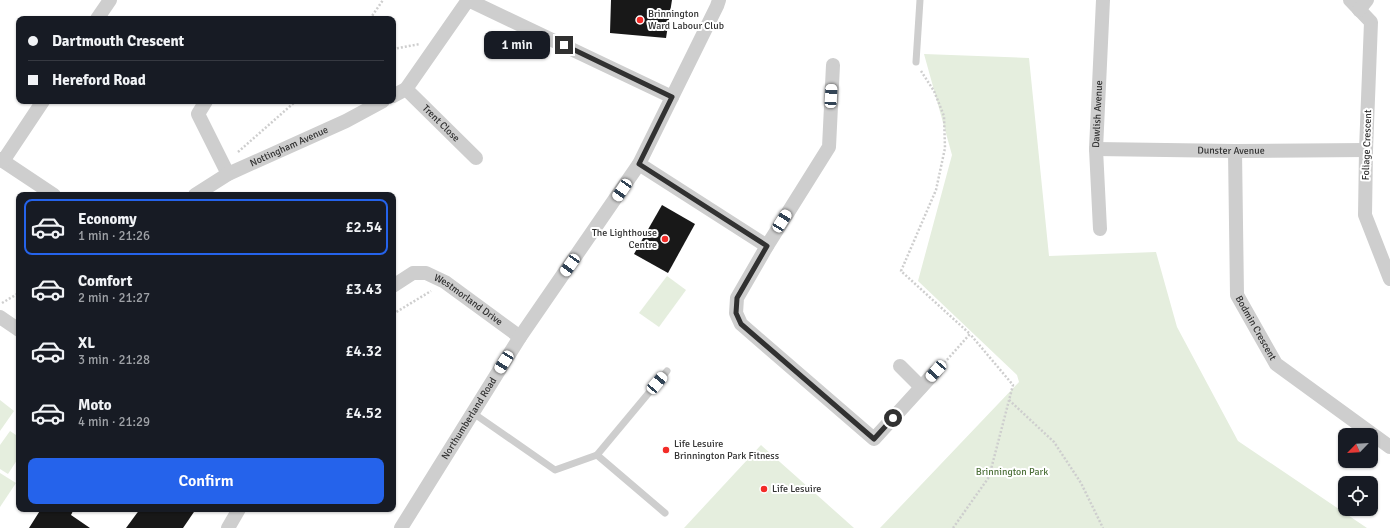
<!DOCTYPE html>
<html lang="en">
<head>
<meta charset="utf-8">
<style>
  :root { --surface:#171b24; --page:#242831; --text:#f1f3f6; --muted:#9ea1a6; --line:#363941; --accent:#2563eb }
  body { margin:0; font-family:Signika,sans-serif; background:var(--page); color:var(--text); height:100vh; display:flex; flex-direction:column; font-size:15px; white-space:nowrap }
  * { box-sizing:border-box; margin:0 }
  p { font-size:13px; color:var(--muted) }
  .icon { flex:none; width:22px; height:22px; fill:none; stroke:currentColor; stroke-width:2; stroke-linecap:round; stroke-linejoin:round }
  .map { position:relative; flex:1; overflow:hidden }
  .sheet { position:absolute; left:16px; top:192px; width:380px; height:320px; display:flex; flex-direction:column; background:var(--surface); border-radius:8px; box-shadow:0 1px 3px #0004 }
  .sheet>* { flex:none }
  .top-card { position:absolute; left:16px; top:16px; width:380px; height:88px; border-radius:8px; box-shadow:0 1px 3px #0004; display:grid; align-content:center; height:88px; padding:0 12px; background:var(--surface) }
  .needle { width:26px; rotate:245deg }
  .controls { position:absolute; left:1338px; top:428px; display:grid; gap:8px }
  .controls a { display:grid; place-items:center; width:40px; height:40px; border-radius:8px; background:var(--surface); box-shadow:0 1px 3px #0004; font-size:20px }
  .end { position:absolute; width:18px; height:18px; margin:-9px; border:5px solid #313131; background:#fff; box-shadow:0 0 0 2px #fff }
  .from { border-radius:50% }
  .bubble { position:absolute; height:28px; border-radius:8px; background:var(--surface); box-shadow:0 1px 3px #0004; font-size:13px; font-weight:600; line-height:28px; text-align:center }
  .car { position:absolute; width:12px; height:24px; margin:-12px -6px; border-radius:5px; box-shadow:0 0 3px 1px #0007; background:linear-gradient(#fff 24%,#345 0 40%,#fff 0 76%,#345 0 86%,#fff 0) }
  .top-card b { display:flex; align-items:center; gap:14px; height:38px; font-size:15px }
  .top-card b+b { border-top:1px solid var(--line) }
  .top-card i { width:10px; height:10px; background:var(--text) }
  ul { padding:7px 0 0; list-style:none }
  li { display:flex; align-items:center; gap:12px; height:56px; margin:0 8px 6px; padding:0 4px; border:2px solid transparent; border-radius:8px }
  li div { flex:1 }
  li b { display:block; font-size:15px }
  li em { font-style:normal; font-weight:600 }
  li.selected { border-color:var(--accent) }
  li>.icon { width:36px; height:36px; stroke-width:1.5 }
  .cta { display:flex; gap:8px; margin-top:auto; padding:8px 12px }
  .cta a { flex:1; height:46px; border-radius:8px; background:var(--accent); color:#fff; font-size:16px; font-weight:600; line-height:46px; text-align:center }
  .map>svg:first-child { display:block }
  .green { fill:#e5eede }
  .building { fill:#181818 }
  .lines { fill:none; stroke-linecap:round; stroke-linejoin:round }
  .path { stroke:#cecece; stroke-width:2.5; stroke-dasharray:2 2; stroke-linecap:butt }
  .lane { stroke:#cecece; stroke-width:7 }
  .street { stroke:#cecece; stroke-width:14 }
  .route { stroke:#313131; stroke-width:5 }
  .poi-dot { fill:#f32b27; stroke:#fff; stroke-width:1.5 }
  .labels { text-anchor:middle; dominant-baseline:central; stroke-width:4; stroke-linejoin:round; paint-order:stroke }
  .poi-label { font-size:10px; fill:#313131; stroke:#fff; text-anchor:start }
  .street-label { font-size:10px; fill:#313131; stroke:#fff }
  .park-label { font-size:10px; fill:#4e713a; stroke:#fff }
</style>
</head>
<body>
<div class="map">
<svg width="1390" height="528" viewBox="0 0 1390 528">
  <rect width="100%" height="100%" fill="#fff"/>
  <!-- green -->
  <g class="green">
    <polygon points="924,54 1029,58 1049,256 1156,252 1177,327 1238,441 1367,528 880,528 1019,382 1017,375 918,281 952,155"/>
    <polygon points="667,276 686,290 659,327 639,313"/>
    <polygon points="0,400 14,411 0,431"/>
    <polygon points="10,431 19,437 19,457 8,474 0,469 0,445"/>
    <polygon points="761,445 854,528 684,528"/>
    <polygon points="0,473 16,483 0,507"/>
  </g>
  <!-- building -->
  <g class="building">
    <polygon points="611,0 672,0 666,38 610,33"/>
    <polygon points="662,205 695,224 668,273 634,254"/>
    <polygon points="41,509 74,509 71,515 90,528 29,528"/>
    <polygon points="140,509 196,509 183,528 126,528"/>
  </g>
  <g class="lines">
    <!-- path -->
    <g class="path">
      <polyline points="370,19 383,0"/>
      <polyline points="393,49 420,44"/>
      <polyline points="921,71 934,91 944,116 945,148 936,190 901,271 970,334 945,362"/>
      <polyline points="238,152 296,101"/>
      <polyline points="2,303 19,293"/>
      <polyline points="393,314 431,291"/>
      <polyline points="1009,400 1054,442 1081,483 1103,528"/>
      <polyline points="953,528 989,477 1013,385 970,334"/>
    </g>
    <!-- lane -->
    <g class="lane">
      <polyline points="916,62 920,0"/>
      <polyline points="473,413 555,470 597,455 665,513"/>
      <polyline points="597,455 667,371"/>
    </g>
    <!-- street -->
    <g class="street">
      <polyline points="1350,0 1371,22 1366,150 1365,215 1390,279"/>
      <polyline points="1359,10 1367,0"/>
      <polyline points="97,19 110,0"/>
      <polyline points="833,65 829,147 767,246 737,298 736,313 741,324 874,439 936,371"/>
      <path id="s1" d="M406,89l70,69"/>
      <polyline points="393,96 406,89 468,0 672,97"/>
      <polyline points="206,101 198,114 228,174"/>
      <path id="s2" d="M1096,149l139,2 131,-1"/>
      <path id="s3" d="M1235,151l2,144 39,69 114,83"/>
      <polyline points="0,159 54,195"/>
      <polyline points="3,161 43,101"/>
      <polyline points="639,164 767,246"/>
      <path id="s4" d="M195,195l33,-21 118,-53 37,-20"/>
      <path id="s5" d="M1100,229l-4,-80 7,-149"/>
      <path id="s6" d="M393,286l20,-13h13l19,9 75,55"/>
      <polyline points="0,317 19,330"/>
      <polyline points="900,366 921,387"/>
      <polyline points="228,528 239,509"/>
      <path id="s7" d="M401,528l119,-191 119,-173 78,-158 2,-6"/>
    </g>
  </g>
  <g class="lines">
    <!-- route -->
    <polyline class="route" points="564,45 672,97 639,164 767,246 737,298 736,313 741,324 874,439 893,418"/>
  </g>
  <!-- markers -->
  <g class="poi-dot">
    <circle cx="640" cy="20" r="4"/>
    <circle cx="665" cy="239" r="4"/>
    <circle cx="666" cy="450" r="4"/>
    <circle cx="764" cy="489" r="4"/>
  </g>
  <g class="labels">
    <!-- poi labels -->
    <g class="poi-label">
      <text x="648" y="14">Brinnington<tspan x="648" dy="12">Ward Labour Club</tspan></text>
      <text x="657" y="233" text-anchor="end">The Lighthouse<tspan x="657" dy="12">Centre</tspan></text>
      <text x="674" y="444">Life Lesuire<tspan x="674" dy="12">Brinnington Park Fitness</tspan></text>
      <text x="772" y="489">Life Lesuire</text>
    </g>
    <!-- street labels -->
    <g class="street-label">
      <text stroke="none"><textPath href="#s5" startOffset="115">Dawlish Avenue</textPath></text>
      <text stroke="none"><textPath href="#s1" startOffset="49">Trent Close</textPath></text>
      <text transform="translate(1367 145) rotate(-88)">Foliage Crescent</text>
      <text stroke="none"><textPath href="#s4" startOffset="106">Nottingham Avenue</textPath></text>
      <text stroke="none"><textPath href="#s2" startOffset="135">Dunster Avenue</textPath></text>
      <text stroke="none"><textPath href="#s6" startOffset="87">Westmorland Drive</textPath></text>
      <text stroke="none"><textPath href="#s3" startOffset="182">Bodmin Crescent</textPath></text>
      <text stroke="none"><textPath href="#s7" startOffset="129">Northumberland Road</textPath></text>
    </g>
    <!-- park labels -->
    <g class="park-label">
      <text x="1012" y="472">Brinnington Park</text>
    </g>
  </g>
</svg>
<div class="controls">
<a><svg class="needle" viewBox="-14 -14 28 28"><path d="M0-13l5 13h-10z" fill="#e53935"/><path d="M0 13l5-13h-10z" fill="#9ea1a6"/></svg></a>
<a><svg class="icon" aria-label="locate" viewBox="0 0 24 24"><circle cx="12" cy="12" r="6"/><path d="M12 2v4M12 18v4M2 12h4M18 12h4"/></svg></a>
</div>
<i class="end from" style="left:893px;top:418px"></i>
<i class="end" style="left:564px;top:45px"></i>
<div class="bubble" style="left:484px;top:31px;width:66px">1 min</div>
<i class="car" style="left:831px;top:96px;rotate:3deg"></i>
<i class="car" style="left:622px;top:190px;rotate:214deg"></i>
<i class="car" style="left:782px;top:221px;rotate:32deg"></i>
<i class="car" style="left:570px;top:265px;rotate:215deg"></i>
<i class="car" style="left:504px;top:362px;rotate:212deg"></i>
<i class="car" style="left:936px;top:371px;rotate:222deg"></i>
<i class="car" style="left:657px;top:383px;rotate:40deg"></i>
<div class="top-card">
<b><i class="from"></i>Dartmouth Crescent</b>
<b><i></i>Hereford Road</b>
</div>
<section class="sheet">
<ul>
<li class="selected"><svg class="icon" aria-label="car" viewBox="0 0 24 24"><path d="M5 17H2v-5l4-1 3-4h7l3 4 3 1v5h-3M9 17h6M6 11h13"/><circle cx="7" cy="17" r="2"/><circle cx="17" cy="17" r="2"/></svg><div><b>Economy</b><p>1 min · 21:26</p></div><em>£2.54</em></li>
<li><svg class="icon" aria-label="car" viewBox="0 0 24 24"><path d="M5 17H2v-5l4-1 3-4h7l3 4 3 1v5h-3M9 17h6M6 11h13"/><circle cx="7" cy="17" r="2"/><circle cx="17" cy="17" r="2"/></svg><div><b>Comfort</b><p>2 min · 21:27</p></div><em>£3.43</em></li>
<li><svg class="icon" aria-label="car" viewBox="0 0 24 24"><path d="M5 17H2v-5l4-1 3-4h7l3 4 3 1v5h-3M9 17h6M6 11h13"/><circle cx="7" cy="17" r="2"/><circle cx="17" cy="17" r="2"/></svg><div><b>XL</b><p>3 min · 21:28</p></div><em>£4.32</em></li>
<li><svg class="icon" aria-label="car" viewBox="0 0 24 24"><path d="M5 17H2v-5l4-1 3-4h7l3 4 3 1v5h-3M9 17h6M6 11h13"/><circle cx="7" cy="17" r="2"/><circle cx="17" cy="17" r="2"/></svg><div><b>Moto</b><p>4 min · 21:29</p></div><em>£4.52</em></li>
</ul>
<div class="cta"><a>Confirm</a></div>
</section>
</div>
</body>
</html>
